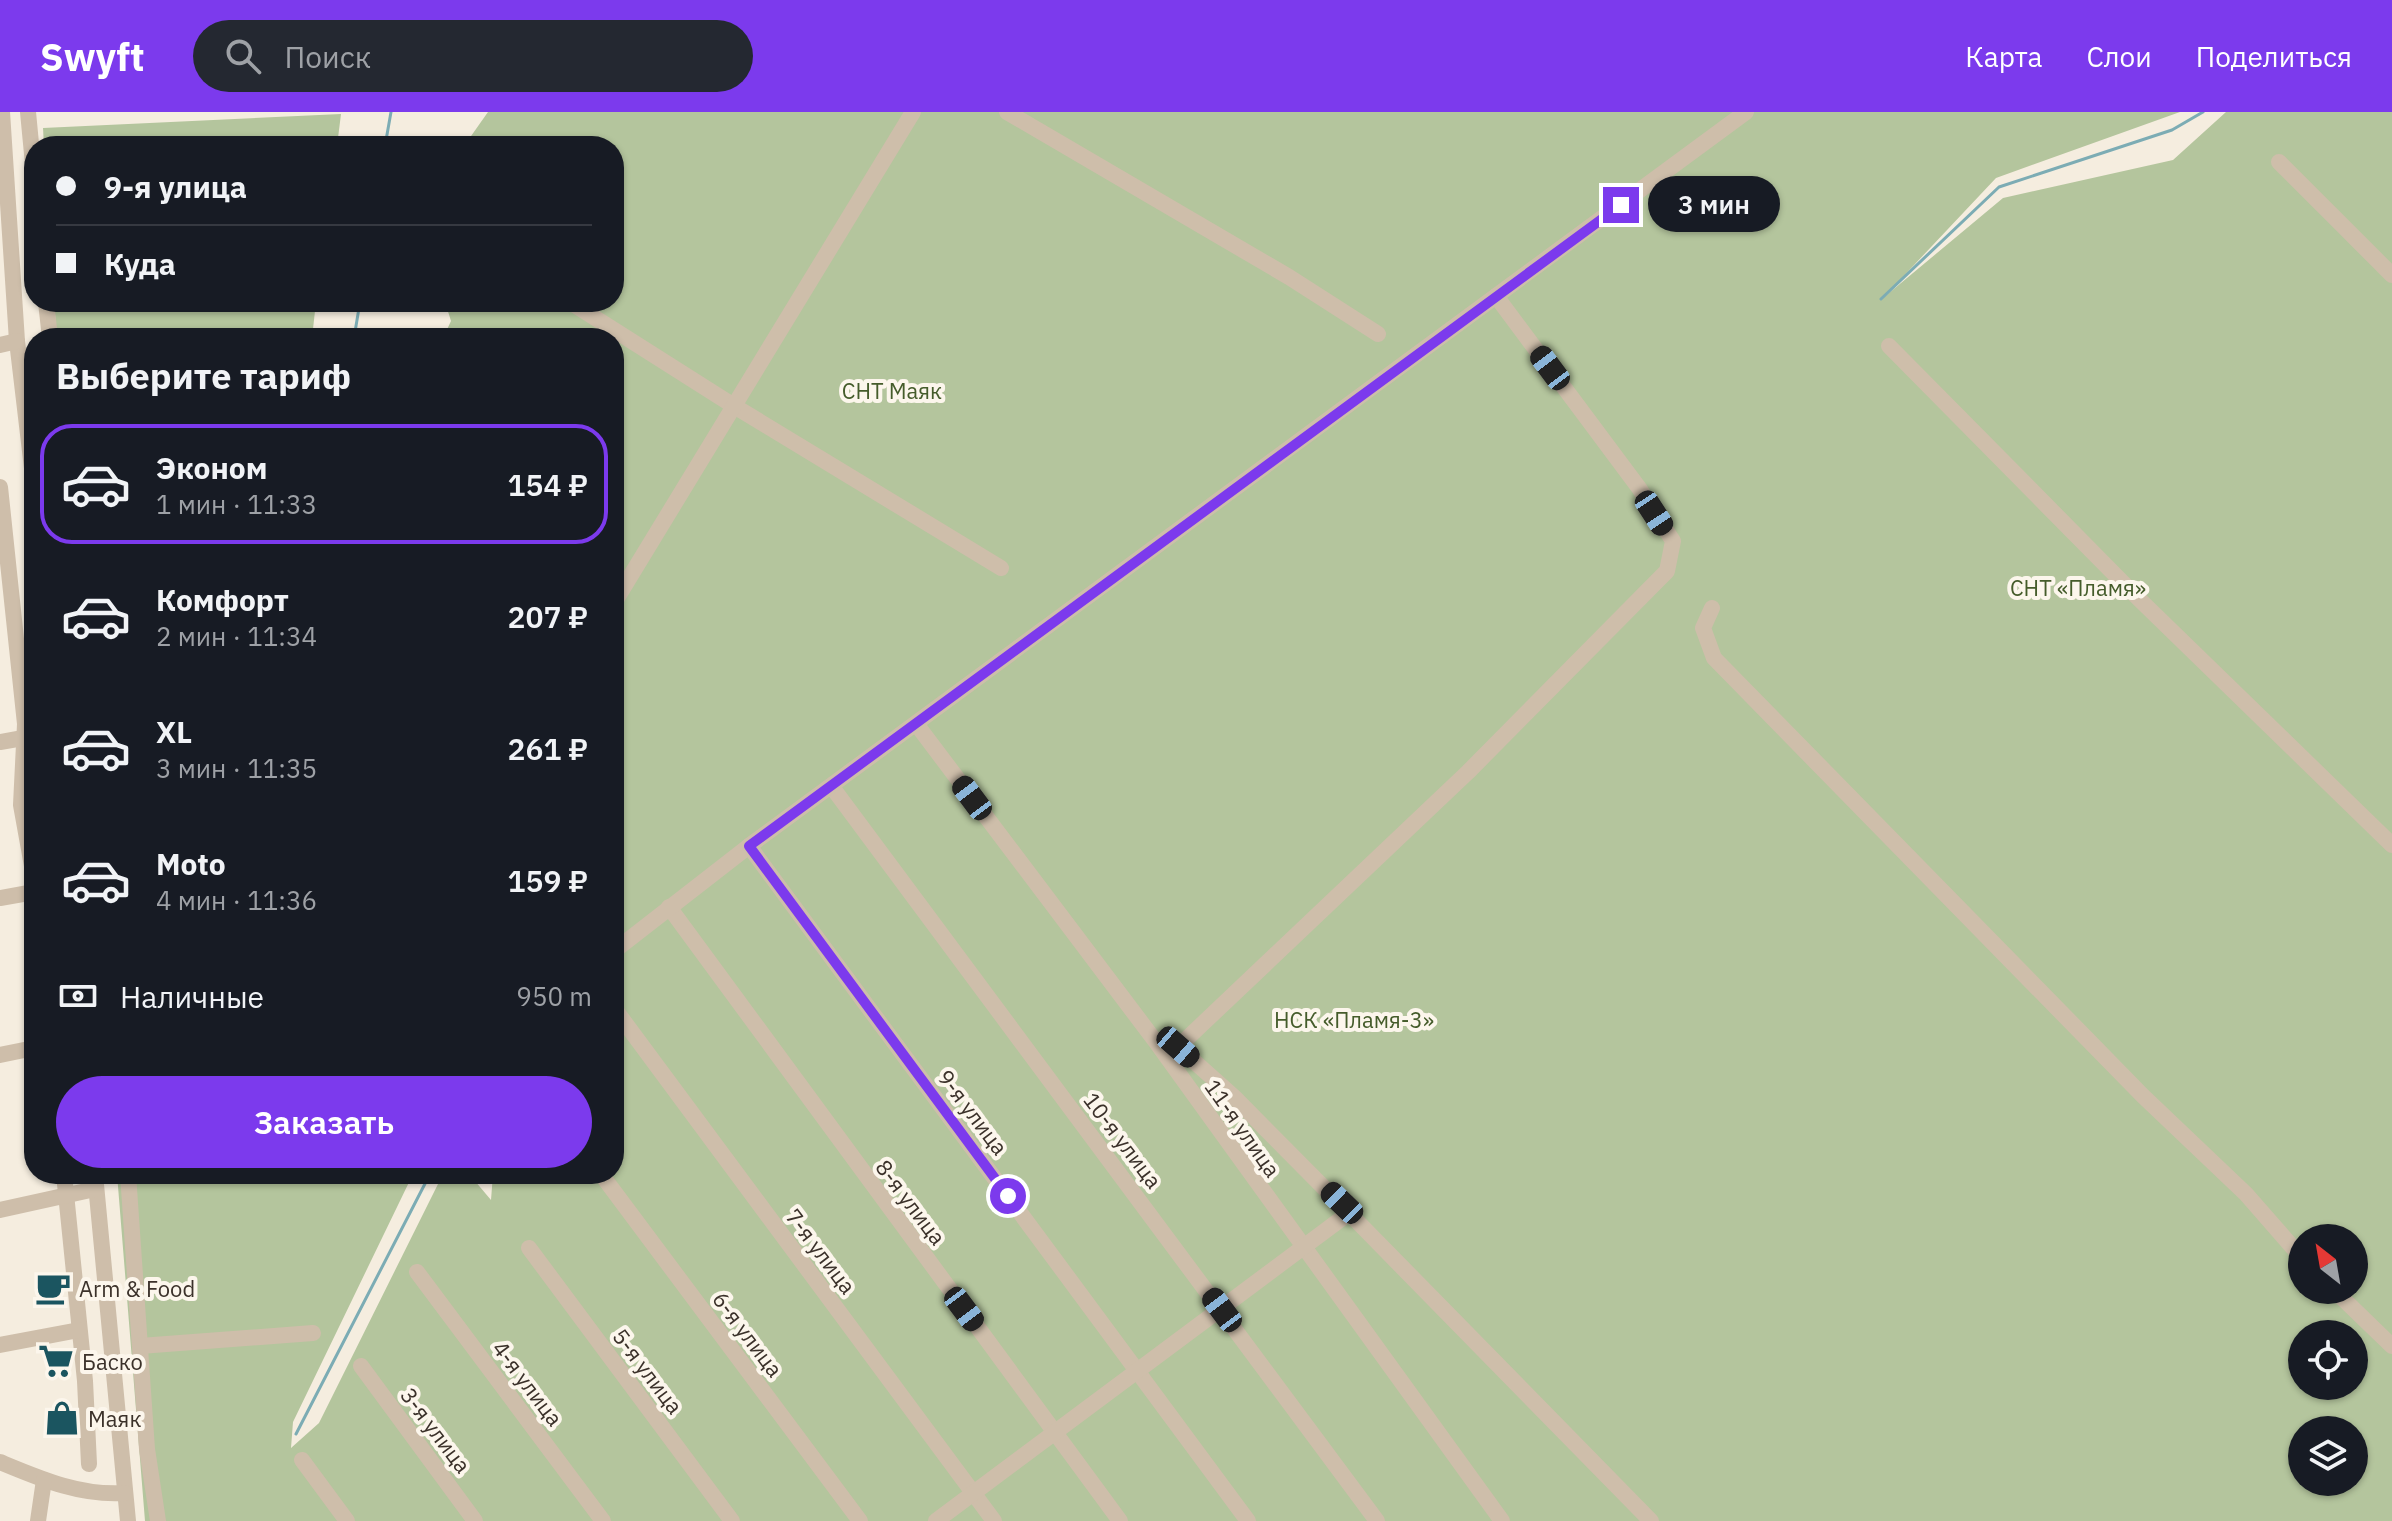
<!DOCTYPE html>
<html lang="ru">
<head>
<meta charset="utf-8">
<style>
  :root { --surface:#171b24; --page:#242831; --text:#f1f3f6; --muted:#9ea1a6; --line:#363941; --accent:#7c3aed }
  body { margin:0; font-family:"IBM Plex Sans",sans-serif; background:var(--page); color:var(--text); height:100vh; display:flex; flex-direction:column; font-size:30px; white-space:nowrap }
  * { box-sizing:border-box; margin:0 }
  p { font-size:26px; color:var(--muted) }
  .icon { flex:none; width:44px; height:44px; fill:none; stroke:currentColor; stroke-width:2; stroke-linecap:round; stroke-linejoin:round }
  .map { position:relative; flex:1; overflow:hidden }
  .drawer { position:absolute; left:24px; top:216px; width:600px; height:856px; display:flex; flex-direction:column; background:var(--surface); border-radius:32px; box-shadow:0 2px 6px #0004 }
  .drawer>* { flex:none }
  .hud { position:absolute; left:24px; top:24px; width:600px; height:176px; border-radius:32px; box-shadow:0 2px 6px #0004; display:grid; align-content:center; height:176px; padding:0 32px; background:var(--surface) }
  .needle { width:52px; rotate:329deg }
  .buttons { position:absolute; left:2288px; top:1112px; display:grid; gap:16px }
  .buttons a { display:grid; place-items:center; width:80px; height:80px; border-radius:50%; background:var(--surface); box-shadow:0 2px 6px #0004; font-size:40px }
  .end { position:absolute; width:36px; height:36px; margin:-18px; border:10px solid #7c3aed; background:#fff; box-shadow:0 0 0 4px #fff }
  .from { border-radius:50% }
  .bubble { position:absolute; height:56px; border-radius:28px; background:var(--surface); box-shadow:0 2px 6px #0004; font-size:26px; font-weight:600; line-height:56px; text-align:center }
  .car { position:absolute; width:24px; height:48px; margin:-24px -12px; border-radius:10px; box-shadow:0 0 6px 2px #0007; background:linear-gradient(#222 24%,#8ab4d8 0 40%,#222 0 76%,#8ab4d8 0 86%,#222 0) }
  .hud b { display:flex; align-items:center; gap:28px; height:76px; font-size:30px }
  .hud b+b { border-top:2px solid var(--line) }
  .hud i { width:20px; height:20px; background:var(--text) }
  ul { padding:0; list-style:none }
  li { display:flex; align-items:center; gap:24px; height:120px; margin:0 16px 12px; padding:0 16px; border:4px solid transparent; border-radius:32px }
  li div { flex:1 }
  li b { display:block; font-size:30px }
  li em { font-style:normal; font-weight:600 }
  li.on { border-color:var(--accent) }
  li>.icon { width:72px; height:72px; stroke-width:1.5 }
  h2 { padding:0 32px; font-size:36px; line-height:96px }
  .pay { display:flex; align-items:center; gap:20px; height:88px; padding:0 32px; font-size:30px }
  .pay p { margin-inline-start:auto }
  .primary-button { display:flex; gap:16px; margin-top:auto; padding:16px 32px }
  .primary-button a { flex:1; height:92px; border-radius:48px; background:var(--accent); color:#fff; font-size:32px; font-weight:600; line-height:92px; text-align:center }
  header { display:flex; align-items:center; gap:48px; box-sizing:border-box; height:112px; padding:0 40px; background:var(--accent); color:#fff }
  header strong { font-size:38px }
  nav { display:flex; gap:44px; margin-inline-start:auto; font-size:28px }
  .search { width:560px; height:72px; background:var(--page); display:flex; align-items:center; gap:20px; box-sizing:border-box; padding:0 28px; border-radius:44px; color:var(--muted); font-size:30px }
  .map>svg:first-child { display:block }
  .green { fill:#b4c59d; fill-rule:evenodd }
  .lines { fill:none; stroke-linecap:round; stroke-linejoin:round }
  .stream { stroke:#7cacb4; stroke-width:3 }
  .minor { stroke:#cebeaa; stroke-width:16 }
  .route { stroke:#7c3aed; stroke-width:10 }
  .labels { text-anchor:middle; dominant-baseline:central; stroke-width:8; stroke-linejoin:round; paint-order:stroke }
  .park-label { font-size:22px; fill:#455c2b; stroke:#fcf6ec }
  .street-label { font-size:22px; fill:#3b312a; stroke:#fcf6ec }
  .poi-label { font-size:22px; fill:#3b312a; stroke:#fcf6ec; text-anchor:start }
</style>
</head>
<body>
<header>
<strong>Swyft</strong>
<div class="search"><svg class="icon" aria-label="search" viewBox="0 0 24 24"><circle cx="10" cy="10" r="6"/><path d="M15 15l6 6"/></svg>Поиск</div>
<nav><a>Карта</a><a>Слои</a><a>Поделиться</a></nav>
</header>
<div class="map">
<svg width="2392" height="1409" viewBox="0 0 2392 1409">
  <rect width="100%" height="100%" fill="#f5eddf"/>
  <!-- green -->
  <g class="green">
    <path d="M488,0h1692l-184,66 -113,120 120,-100 170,-38 53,-48h166v1409h-2247l-28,-347h296l-120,248 -2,26 28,-25 124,-249h26l22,26 2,-26h121v-836h-171l8,-17 -6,-19h169v-156h-150zM2302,1126h52v52h-52zM2302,1222h52v52h-52zM2302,1318h52v52h-52z"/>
    <polygon points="341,2 337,34 44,34 43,16"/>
    <polygon points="54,190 316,190 312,226 57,226"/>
  </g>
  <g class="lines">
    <!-- stream -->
    <g class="stream">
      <polyline points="385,34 391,0"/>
      <polyline points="1881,187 1999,75 2172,18 2203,0"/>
      <polyline points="354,226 360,190"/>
      <polyline points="296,1322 430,1062"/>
    </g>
    <!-- minor -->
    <g class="minor">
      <polyline points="2,0 17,229 34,373"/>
      <polyline points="28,0 34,63"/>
      <polyline points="1007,0 1289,165 1378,222"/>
      <polyline points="2279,50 2392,163"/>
      <polyline points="46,190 50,226"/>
      <polyline points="570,190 734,294 1001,456"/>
      <polyline points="0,233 17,229"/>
      <polyline points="1889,234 2140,488 2392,733"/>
      <polyline points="0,375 25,612 21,693 34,765"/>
      <polyline points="614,491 913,0"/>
      <polyline points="1712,496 1703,516 1714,546 2143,984 2246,1082 2302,1146"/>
      <polyline points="917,613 1156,930 1502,1409"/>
      <polyline points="0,630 23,626"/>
      <polyline points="832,675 1377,1409"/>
      <polyline points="749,734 1248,1409"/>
      <polyline points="0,786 34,780"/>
      <polyline points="669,795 1120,1409"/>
      <polyline points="614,839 749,734 1746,0"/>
      <polyline points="614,896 994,1409"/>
      <polyline points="1178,935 1468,660 1667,459 1673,429 1639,376 1496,184"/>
      <polyline points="0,943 34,936"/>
      <polyline points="64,1062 85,1269 89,1352"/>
      <polyline points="95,1062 128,1409"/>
      <polyline points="128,1062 147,1337 158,1409"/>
      <polyline points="601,1062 860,1409"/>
      <polyline points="0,1098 95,1077"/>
      <polyline points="1349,1101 1651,1409"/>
      <polyline points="529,1136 732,1409"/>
      <polyline points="417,1160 603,1409"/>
      <polyline points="2334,1178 2392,1234"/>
      <polyline points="0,1233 79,1218"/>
      <polyline points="140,1234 313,1221"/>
      <polyline points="361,1254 475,1409"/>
      <polyline points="302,1348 347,1409"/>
      <path d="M0,1350c41,17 80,34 125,31"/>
      <polyline points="38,1409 44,1368"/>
      <polyline points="936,1409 1349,1101 1234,985 1178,935 1169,933"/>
    </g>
  </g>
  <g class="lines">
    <!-- route -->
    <polyline class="route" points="1008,1084 749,734 1621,93"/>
  </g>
  <!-- icons -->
  <defs>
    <g id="cafe-bare" transform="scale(2.76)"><path d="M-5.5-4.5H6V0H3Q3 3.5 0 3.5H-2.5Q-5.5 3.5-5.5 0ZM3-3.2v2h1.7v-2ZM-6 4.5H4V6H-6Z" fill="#1b5560" stroke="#fcf6ec" stroke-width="2.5" paint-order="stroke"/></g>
    <g id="supermarket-bare" transform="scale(2.76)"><path d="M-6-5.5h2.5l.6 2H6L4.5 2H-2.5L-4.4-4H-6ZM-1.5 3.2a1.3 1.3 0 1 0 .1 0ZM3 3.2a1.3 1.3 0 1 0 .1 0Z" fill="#1b5560" stroke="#fcf6ec" stroke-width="2.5" paint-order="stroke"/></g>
    <g id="shop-bare" transform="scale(2.76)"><path d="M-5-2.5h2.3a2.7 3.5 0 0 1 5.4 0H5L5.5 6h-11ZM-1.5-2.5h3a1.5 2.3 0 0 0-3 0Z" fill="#1b5560" stroke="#fcf6ec" stroke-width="2.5" paint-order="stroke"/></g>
  </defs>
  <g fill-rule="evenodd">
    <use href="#cafe-bare" x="53" y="1176"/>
    <use href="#supermarket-bare" x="56" y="1249"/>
    <use href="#shop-bare" x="62" y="1306"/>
  </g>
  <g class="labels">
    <!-- park labels -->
    <g class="park-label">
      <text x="892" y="278">СНТ Маяк</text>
      <text x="2078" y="475">СНТ «Пламя»</text>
      <text x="1354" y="907">НСК «Пламя-3»</text>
    </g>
    <!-- street labels -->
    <g class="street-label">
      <text transform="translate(973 1000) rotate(53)">9-я улица</text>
      <text transform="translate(1243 1016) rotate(55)">11-я улица</text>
      <text transform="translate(1123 1028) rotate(53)">10-я улица</text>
      <text transform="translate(911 1090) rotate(53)">8-я улица</text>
      <text transform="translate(821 1139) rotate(53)">7-я улица</text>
      <text transform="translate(748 1222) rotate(53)">6-я улица</text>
      <text transform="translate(648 1259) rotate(53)">5-я улица</text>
      <text transform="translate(528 1271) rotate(53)">4-я улица</text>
      <text transform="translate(436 1318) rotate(53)">3-я улица</text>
    </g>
    <!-- poi labels -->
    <g class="poi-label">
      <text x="79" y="1176">Arm &amp; Food</text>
      <text x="82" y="1249">Баско</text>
      <text x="88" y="1306">Маяк</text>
    </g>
  </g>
</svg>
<div class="buttons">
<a><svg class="needle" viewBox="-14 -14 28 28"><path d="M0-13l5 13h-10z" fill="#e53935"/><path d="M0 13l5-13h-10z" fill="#9ea1a6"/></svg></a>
<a><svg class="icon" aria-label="locate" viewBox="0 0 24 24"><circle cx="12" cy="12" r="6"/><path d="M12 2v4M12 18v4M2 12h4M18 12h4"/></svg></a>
<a><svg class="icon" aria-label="layers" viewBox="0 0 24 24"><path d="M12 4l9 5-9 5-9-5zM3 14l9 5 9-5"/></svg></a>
</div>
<i class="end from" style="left:1008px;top:1084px"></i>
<i class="end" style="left:1621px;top:93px"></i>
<div class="bubble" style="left:1648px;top:64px;width:132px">3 мин</div>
<i class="car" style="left:1550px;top:256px;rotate:323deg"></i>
<i class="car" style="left:1654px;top:401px;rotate:147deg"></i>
<i class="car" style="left:972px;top:686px;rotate:323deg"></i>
<i class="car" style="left:1178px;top:935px;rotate:131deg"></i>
<i class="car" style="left:1342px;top:1091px;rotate:314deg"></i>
<i class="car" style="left:964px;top:1197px;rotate:143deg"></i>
<i class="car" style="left:1222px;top:1198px;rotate:323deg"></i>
<div class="hud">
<b><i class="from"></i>9-я улица</b>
<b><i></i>Куда</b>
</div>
<section class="drawer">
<h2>Выберите тариф</h2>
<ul>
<li class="on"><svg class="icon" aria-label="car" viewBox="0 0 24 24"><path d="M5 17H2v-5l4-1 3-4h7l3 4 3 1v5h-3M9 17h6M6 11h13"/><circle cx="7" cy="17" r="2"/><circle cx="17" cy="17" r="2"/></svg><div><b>Эконом</b><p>1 мин · 11:33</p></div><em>154 ₽</em></li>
<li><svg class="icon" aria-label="car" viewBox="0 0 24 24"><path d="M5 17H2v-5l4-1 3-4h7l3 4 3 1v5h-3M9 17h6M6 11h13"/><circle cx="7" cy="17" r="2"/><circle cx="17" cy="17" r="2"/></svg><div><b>Комфорт</b><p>2 мин · 11:34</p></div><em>207 ₽</em></li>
<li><svg class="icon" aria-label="car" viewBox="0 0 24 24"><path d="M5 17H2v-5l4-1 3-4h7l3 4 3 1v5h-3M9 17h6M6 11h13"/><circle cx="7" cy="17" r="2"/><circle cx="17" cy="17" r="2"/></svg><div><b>XL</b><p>3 мин · 11:35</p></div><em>261 ₽</em></li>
<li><svg class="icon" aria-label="car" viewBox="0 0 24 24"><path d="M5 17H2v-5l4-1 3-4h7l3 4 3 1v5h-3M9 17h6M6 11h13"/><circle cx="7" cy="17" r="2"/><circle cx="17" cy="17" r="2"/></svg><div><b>Moto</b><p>4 мин · 11:36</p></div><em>159 ₽</em></li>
</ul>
<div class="pay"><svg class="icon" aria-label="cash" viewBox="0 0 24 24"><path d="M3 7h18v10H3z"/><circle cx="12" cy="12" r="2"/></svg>Наличные<p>950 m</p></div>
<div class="primary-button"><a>Заказать</a></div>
</section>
</div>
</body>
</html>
